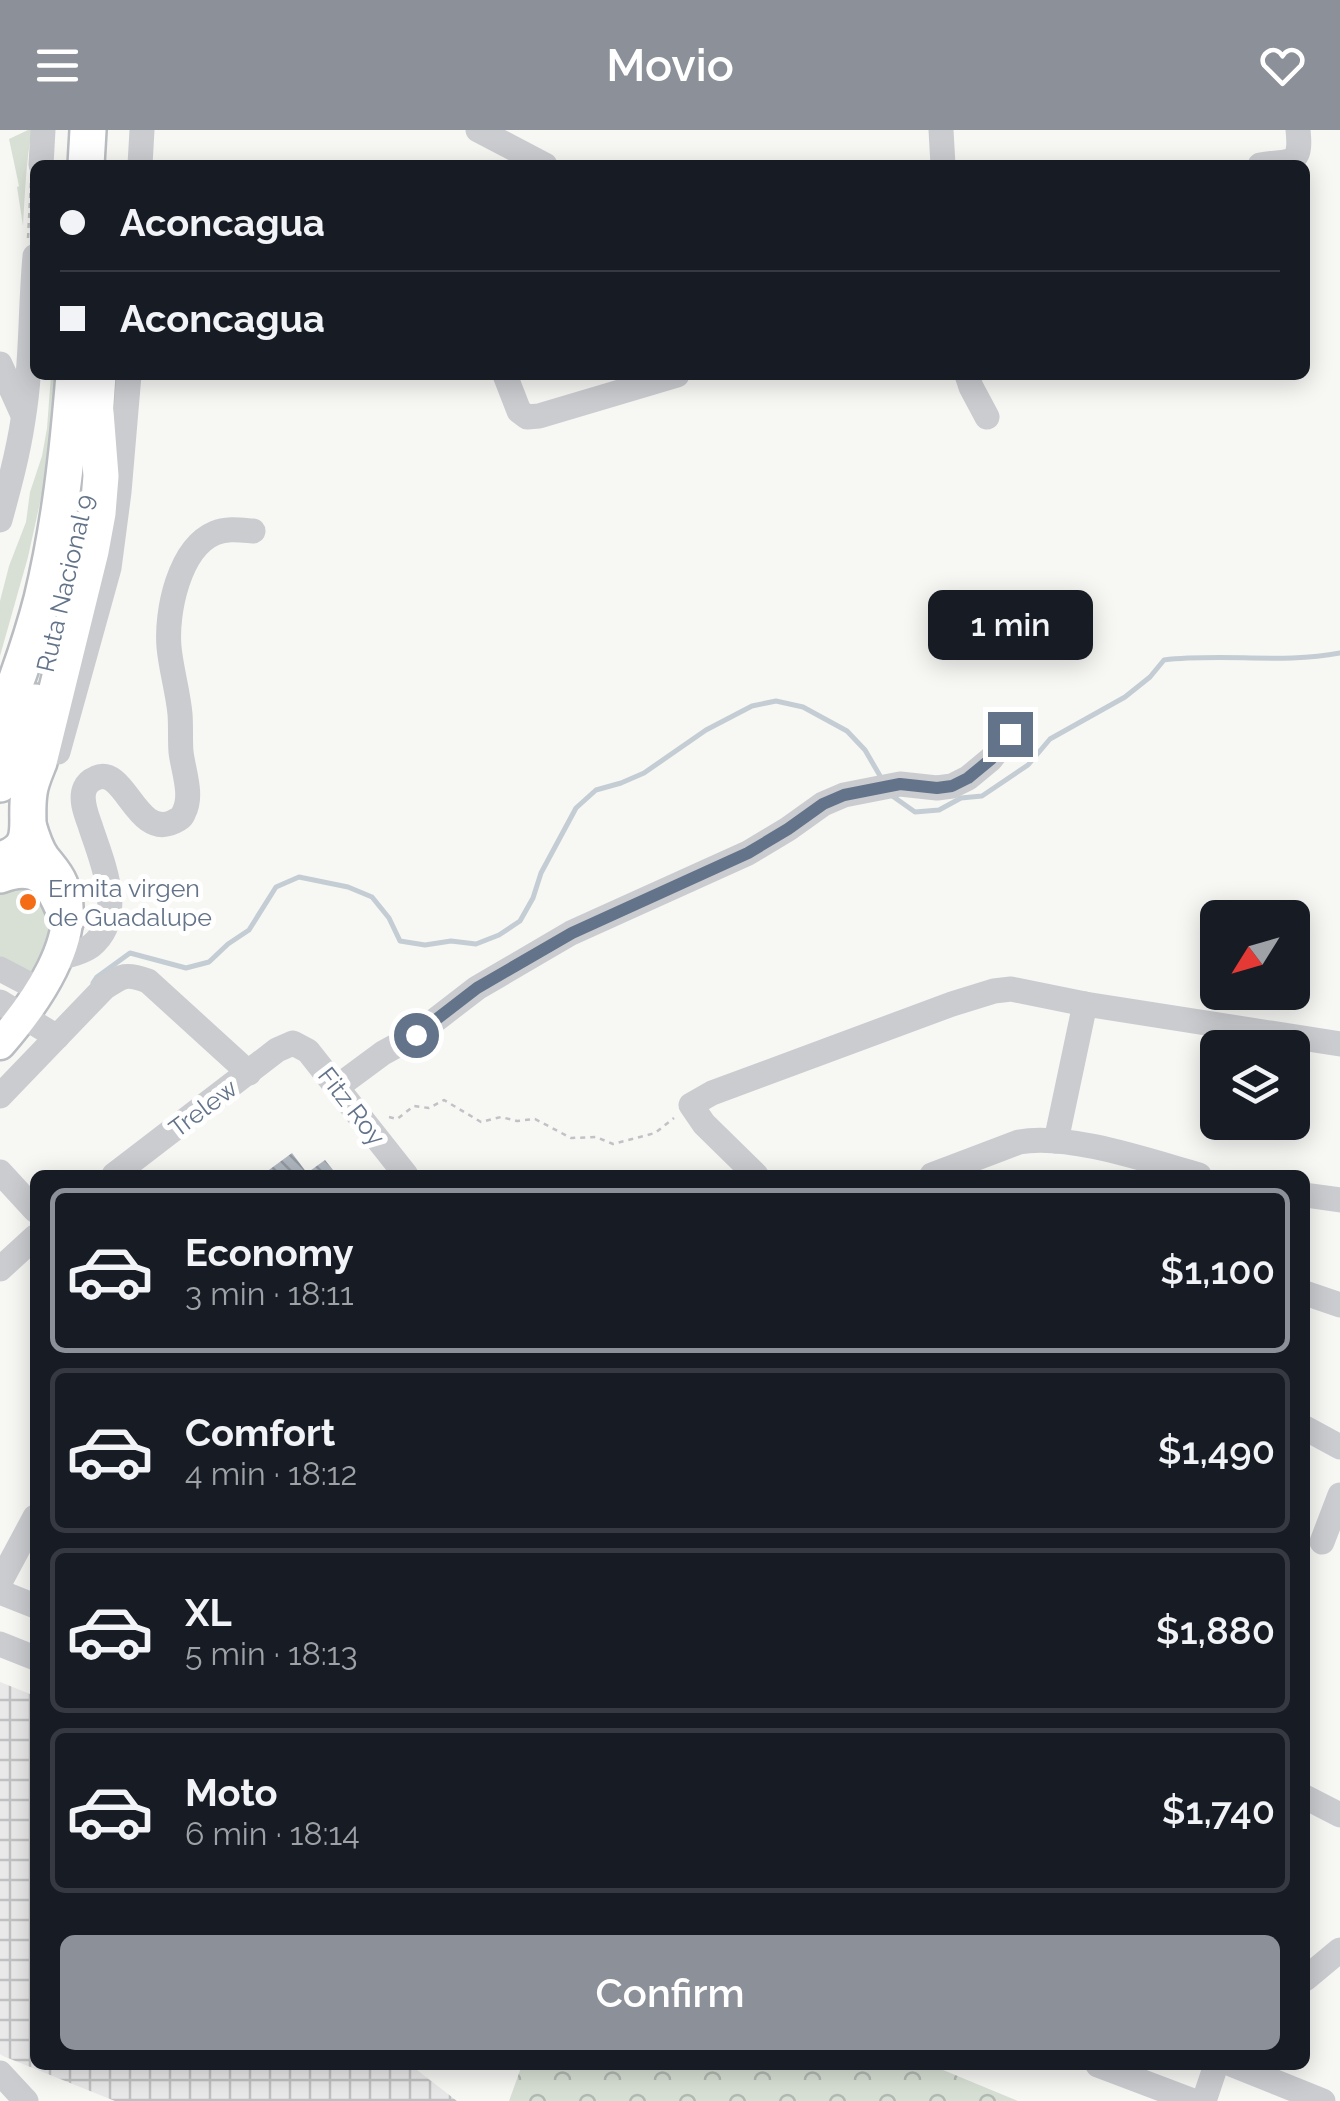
<!DOCTYPE html>
<html lang="en">
<head>
<meta charset="utf-8">
<style>
  :root { --surface:#171b24; --page:#242831; --text:#f1f3f6; --muted:#9ea1a6; --line:#363941; --accent:#8c9099 }
  body { margin:0; font-family:Raleway,sans-serif; background:var(--page); color:var(--text); height:100vh; display:flex; flex-direction:column; font-size:38px; white-space:nowrap }
  * { box-sizing:border-box; margin:0 }
  p { font-size:32px; color:var(--muted) }
  .icon { flex:none; width:55px; height:55px; fill:none; stroke:currentColor; stroke-width:2; stroke-linecap:round; stroke-linejoin:round }
  .map { position:relative; flex:1; overflow:hidden }
  .drawer { position:absolute; left:30px; top:1040px; width:1280px; height:900px; display:flex; flex-direction:column; background:var(--surface); border-radius:15px; box-shadow:0 5px 25px #0003 }
  .drawer>* { flex:none }
  .top-card { position:absolute; left:30px; top:30px; width:1280px; height:220px; border-radius:15px; box-shadow:0 5px 25px #0003; display:grid; align-content:center; height:220px; padding:0 30px; background:var(--surface) }
  .needle { width:65px; rotate:233deg }
  .controls { position:absolute; left:1200px; top:770px; display:grid; gap:20px }
  .controls a { display:grid; place-items:center; width:110px; height:110px; border-radius:15px; background:var(--surface); box-shadow:0 5px 25px #0003; font-size:50px }
  .end { position:absolute; width:45px; height:45px; margin:-22px; border:12px solid #637389; background:#fff; box-shadow:0 0 0 5px #fff }
  .from { border-radius:50% }
  .bubble { position:absolute; height:70px; border-radius:15px; background:var(--surface); box-shadow:0 5px 25px #0003; font-size:32px; font-weight:600; line-height:70px; text-align:center }
  .top-card b { display:flex; align-items:center; gap:35px; height:95px; font-size:38px }
  .top-card b+b { border-top:2px solid var(--line) }
  .top-card i { width:25px; height:25px; background:var(--text) }
  ul { padding:18px 0 0; list-style:none }
  li { display:flex; align-items:center; gap:30px; height:165px; margin:0 20px 15px; padding:0 10px; border:5px solid var(--line); border-radius:15px }
  li div { flex:1 }
  li b { display:block; font-size:38px }
  li em { font-style:normal; font-weight:600 }
  li.selected { border-color:var(--accent) }
  li>.icon { width:90px; height:90px; stroke-width:1.5 }
  .action { display:flex; gap:20px; margin-top:auto; padding:20px 30px }
  .action a { flex:1; height:115px; border-radius:15px; background:var(--accent); color:#fff; font-size:40px; font-weight:600; line-height:115px; text-align:center }
  header { display:flex; justify-content:space-between; align-items:center; height:130px; padding:0 30px; background:var(--accent); color:#fff; font-size:45px; font-weight:600 }
  .map>svg:first-child { display:block }
  .industrial { fill:url(#industrial-grid) }
  .grass { fill:#d8e0d5 }
  .park { fill:url(#park-crowns) }
  .lines { fill:none; stroke-linecap:round; stroke-linejoin:round }
  .stream { stroke:#c5cdd4; stroke-width:5 }
  .building { fill:url(#building-back-hatch) }
  .major-casing { stroke:#babdc2; stroke-width:35 }
  .highway-casing { stroke:#b9bcc0; stroke-width:40 }
  .path { stroke:#c0c2c5; stroke-width:2.5; stroke-dasharray:5 5; stroke-linecap:butt }
  .minor { stroke:#caccd0; stroke-width:25 }
  .major { stroke:#fff; stroke-width:30 }
  .highway { stroke:#fff; stroke-width:35 }
  .route { stroke:#637389; stroke-width:12 }
  .poi-dot { fill:#f56c17; stroke:#fff; stroke-width:4 }
  .labels { text-anchor:middle; dominant-baseline:central; stroke-width:10; stroke-linejoin:round; paint-order:stroke }
  .street-label { font-size:25px; fill:#637389; stroke:#fff }
  .poi-label { font-size:25px; fill:#637389; stroke:#fff; text-anchor:start }
</style>
</head>
<body>
<header><svg class="icon" aria-label="menu" viewBox="0 0 24 24"><path d="M4 6h16M4 12h16M4 18h16"/></svg>Movio<svg class="icon" aria-label="heart" viewBox="0 0 24 24"><path d="M12 20l-8-8c-3-5 5-10 8-4 3-6 11-1 8 4z"/></svg></header>
<div class="map">
<svg width="1340" height="1971" viewBox="0 0 1340 1971">
  <defs>
    <pattern id="industrial-grid" width="8" height="8" patternUnits="userSpaceOnUse" patternTransform="scale(2.5)"><rect width="8" height="8" fill="#e8e9e8"/><path d="M0 4h8M4 0v8" fill="none" stroke="#c0c1c2"/></pattern>
    <pattern id="park-crowns" width="20" height="18" patternUnits="userSpaceOnUse" patternTransform="scale(2.5)"><rect width="20" height="18" fill="#d8e0d5"/><path d="M2 6a3 3 0 1 1 6 0M12 15a3 3 0 1 1 6 0" fill="none" stroke="#b3bab3"/></pattern>
    <pattern id="building-back-hatch" width="6" height="6" patternUnits="userSpaceOnUse" patternTransform="scale(2.5)"><rect width="6" height="6" fill="#b0b7bf"/><path d="M-1 5l2 2M0 0l6 6M5-1l2 2" fill="none" stroke="#9399a1"/></pattern>
  </defs>
  <rect width="100%" height="100%" fill="#f7f8f4"/>
  <!-- industrial -->
  <polygon class="industrial" points="0,1552 35,1566 35,1935 418,1935 417,1940 457,1971 115,1971 3,1926 0,1924"/>
  <!-- grass -->
  <g class="grass">
    <path d="M28,0h4c-6,31 -7,64 -9,96l-6,-39 2,-1 -10,-47z"/>
    <polygon points="51,245 60,245 51,323 28,427 0,526 0,471 9,436 26,392 30,362 42,326 47,298"/>
    <polygon points="13,744 58,783 39,838 31,845 0,832 0,752"/>
  </g>
  <!-- park -->
  <polygon class="park" points="522,1935 931,1935 1018,1971 509,1971"/>
  <g class="lines">
    <!-- stream -->
    <g class="stream">
      <path d="M891,665l24,17 24,-2 22,-12 21,-2 46,-31 22,-26 75,-42 25,-20 14,-17c58,-7 119,4 176,-7"/>
      <polyline points="93,853 97,847 130,823 186,838 209,832 228,814 249,800 276,757 299,747 348,757 372,767 389,788 400,811 425,815 451,811 476,814 499,805 520,791 533,768 541,743 576,678 596,660 621,653 644,643 706,600 752,576 776,571 803,577 847,601 865,620 883,651"/>
    </g>
  </g>
  <!-- building -->
  <polygon class="building" points="292,1023 307,1043 325,1030 337,1045 262,1045"/>
  <g class="lines">
    <!-- major casing -->
    <g class="major-casing">
      <path id="major" d="M0,914c33,-38 85,-108 62,-161 -4,-10 -12,-18 -18,-26 -9,-13 -12,-29 -17,-44"/>
    </g>
    <!-- highway casing -->
    <g class="highway-casing">
      <g id="highway">
        <polyline points="86,35 88,0"/>
        <polyline points="94,302 98,245"/>
        <path d="M0,594c16,-41 31,-82 42,-125 18,-74 26,-149 32,-224"/>
        <polyline points="0,654 35,572"/>
        <path d="M0,730c39,-12 24,-35 29,-67 1,-10 6,-21 10,-31l52,-211 7,-38 3,-37 -5,-64"/>
        <path d="M0,745c41,-16 54,9 67,43"/>
      </g>
    </g>
    <!-- path -->
    <g class="path">
      <polyline points="28,108 31,51"/>
      <polyline points="389,987 397,989 414,976 429,978 444,970 481,992 501,987 517,991 535,989 571,1008 596,1007 613,1014 655,1003 674,988"/>
    </g>
    <!-- minor -->
    <g class="minor">
      <polyline points="478,0 545,35"/>
      <polyline points="941,0 943,35"/>
      <polyline points="41,35 43,0"/>
      <polyline points="140,35 142,0"/>
      <path d="M1260,35c31,-5 42,2 38,-35"/>
      <polyline points="0,234 22,283"/>
      <polyline points="505,245 519,281 527,287 539,286 677,245"/>
      <polyline points="967,245 971,257 987,287"/>
      <path d="M0,390c9,-33 18,-66 23,-100 9,-54 7,-109 12,-164"/>
      <polyline points="58,622 109,438 119,362 129,245"/>
      <path d="M55,829c12,-3 26,-6 36,-13 37,-30 10,-86 -1,-121 -4,-11 -10,-26 -5,-37 2,-5 6,-8 11,-10 29,-13 40,61 77,44 6,-3 9,-4 11,-10 9,-17 -1,-42 -3,-60 -1,-12 0,-25 -1,-38 -2,-22 -9,-45 -11,-67 -3,-35 10,-99 46,-114 12,-5 25,-3 38,-2"/>
      <polyline points="0,839 40,860"/>
      <polyline points="0,872 57,907"/>
      <polyline points="337,957 383,923 416,905 477,858 571,803 748,723 788,699 823,674 844,665 900,654 937,658 952,656 968,648 991,629 1010,604"/>
      <path d="M0,966l104,-108c19,-13 22,-15 44,-7l101,92"/>
      <polyline points="1056,1011 1085,874"/>
      <polyline points="0,1042 35,1080"/>
      <polyline points="114,1045 277,920 293,913 308,921 406,1045"/>
      <polyline points="756,1045 704,994 691,975 712,963 952,874 994,861 1011,859 1085,874 1340,914"/>
      <path d="M932,1045l87,-33c50,-9 130,19 180,33"/>
      <polyline points="1305,1065 1340,1070"/>
      <polyline points="0,1139 35,1107"/>
      <polyline points="1305,1163 1340,1175"/>
      <polyline points="1305,1298 1340,1317"/>
      <polyline points="1322,1412 1340,1365"/>
      <polyline points="0,1452 35,1387"/>
      <polyline points="0,1462 35,1476"/>
      <polyline points="0,1514 35,1528"/>
      <polyline points="1305,1667 1340,1685"/>
      <polyline points="1305,1849 1340,1820"/>
      <polyline points="1098,1935 1193,1971"/>
      <polyline points="1233,1935 1323,1971"/>
      <polyline points="0,1943 26,1971"/>
      <polyline points="1204,1971 1216,1935"/>
    </g>
    <!-- major -->
    <use href="#major" class="major"/>
    <!-- highway -->
    <use href="#highway" class="highway"/>
  </g>
  <g class="lines">
    <!-- route -->
    <polyline class="route" points="416,905 477,858 572,803 748,723 788,699 823,674 844,665 900,654 937,658 952,656 968,648 991,629 1010,604"/>
  </g>
  <!-- markers -->
  <circle class="poi-dot" cx="28" cy="772" r="10"/>
  <g class="labels">
    <!-- street labels -->
    <g class="street-label">
      <text transform="translate(65 453) rotate(-77)">Ruta Nacional 9</text>
      <text transform="translate(352 976) rotate(52)">Fitz Roy</text>
      <text transform="translate(203 978) rotate(-37)">Trelew</text>
    </g>
    <!-- poi labels -->
    <g class="poi-label">
      <text x="48" y="758">Ermita virgen<tspan x="48" dy="29">de Guadalupe</tspan></text>
    </g>
  </g>
</svg>
<div class="controls">
<a><svg class="needle" viewBox="-14 -14 28 28"><path d="M0-13l5 13h-10z" fill="#e53935"/><path d="M0 13l5-13h-10z" fill="#9ea1a6"/></svg></a>
<a><svg class="icon" aria-label="layers" viewBox="0 0 24 24"><path d="M12 4l9 5-9 5-9-5zM3 14l9 5 9-5"/></svg></a>
</div>
<i class="end from" style="left:416px;top:905px"></i>
<i class="end" style="left:1010px;top:604px"></i>
<div class="bubble" style="left:928px;top:460px;width:165px">1 min</div>
<div class="top-card">
<b><i class="from"></i>Aconcagua</b>
<b><i></i>Aconcagua</b>
</div>
<section class="drawer">
<ul>
<li class="selected"><svg class="icon" aria-label="car" viewBox="0 0 24 24"><path d="M5 17H2v-5l4-1 3-4h7l3 4 3 1v5h-3M9 17h6M6 11h13"/><circle cx="7" cy="17" r="2"/><circle cx="17" cy="17" r="2"/></svg><div><b>Economy</b><p>3 min · 18:11</p></div><em>$1,100</em></li>
<li><svg class="icon" aria-label="car" viewBox="0 0 24 24"><path d="M5 17H2v-5l4-1 3-4h7l3 4 3 1v5h-3M9 17h6M6 11h13"/><circle cx="7" cy="17" r="2"/><circle cx="17" cy="17" r="2"/></svg><div><b>Comfort</b><p>4 min · 18:12</p></div><em>$1,490</em></li>
<li><svg class="icon" aria-label="car" viewBox="0 0 24 24"><path d="M5 17H2v-5l4-1 3-4h7l3 4 3 1v5h-3M9 17h6M6 11h13"/><circle cx="7" cy="17" r="2"/><circle cx="17" cy="17" r="2"/></svg><div><b>XL</b><p>5 min · 18:13</p></div><em>$1,880</em></li>
<li><svg class="icon" aria-label="car" viewBox="0 0 24 24"><path d="M5 17H2v-5l4-1 3-4h7l3 4 3 1v5h-3M9 17h6M6 11h13"/><circle cx="7" cy="17" r="2"/><circle cx="17" cy="17" r="2"/></svg><div><b>Moto</b><p>6 min · 18:14</p></div><em>$1,740</em></li>
</ul>
<div class="action"><a>Confirm</a></div>
</section>
</div>
</body>
</html>
